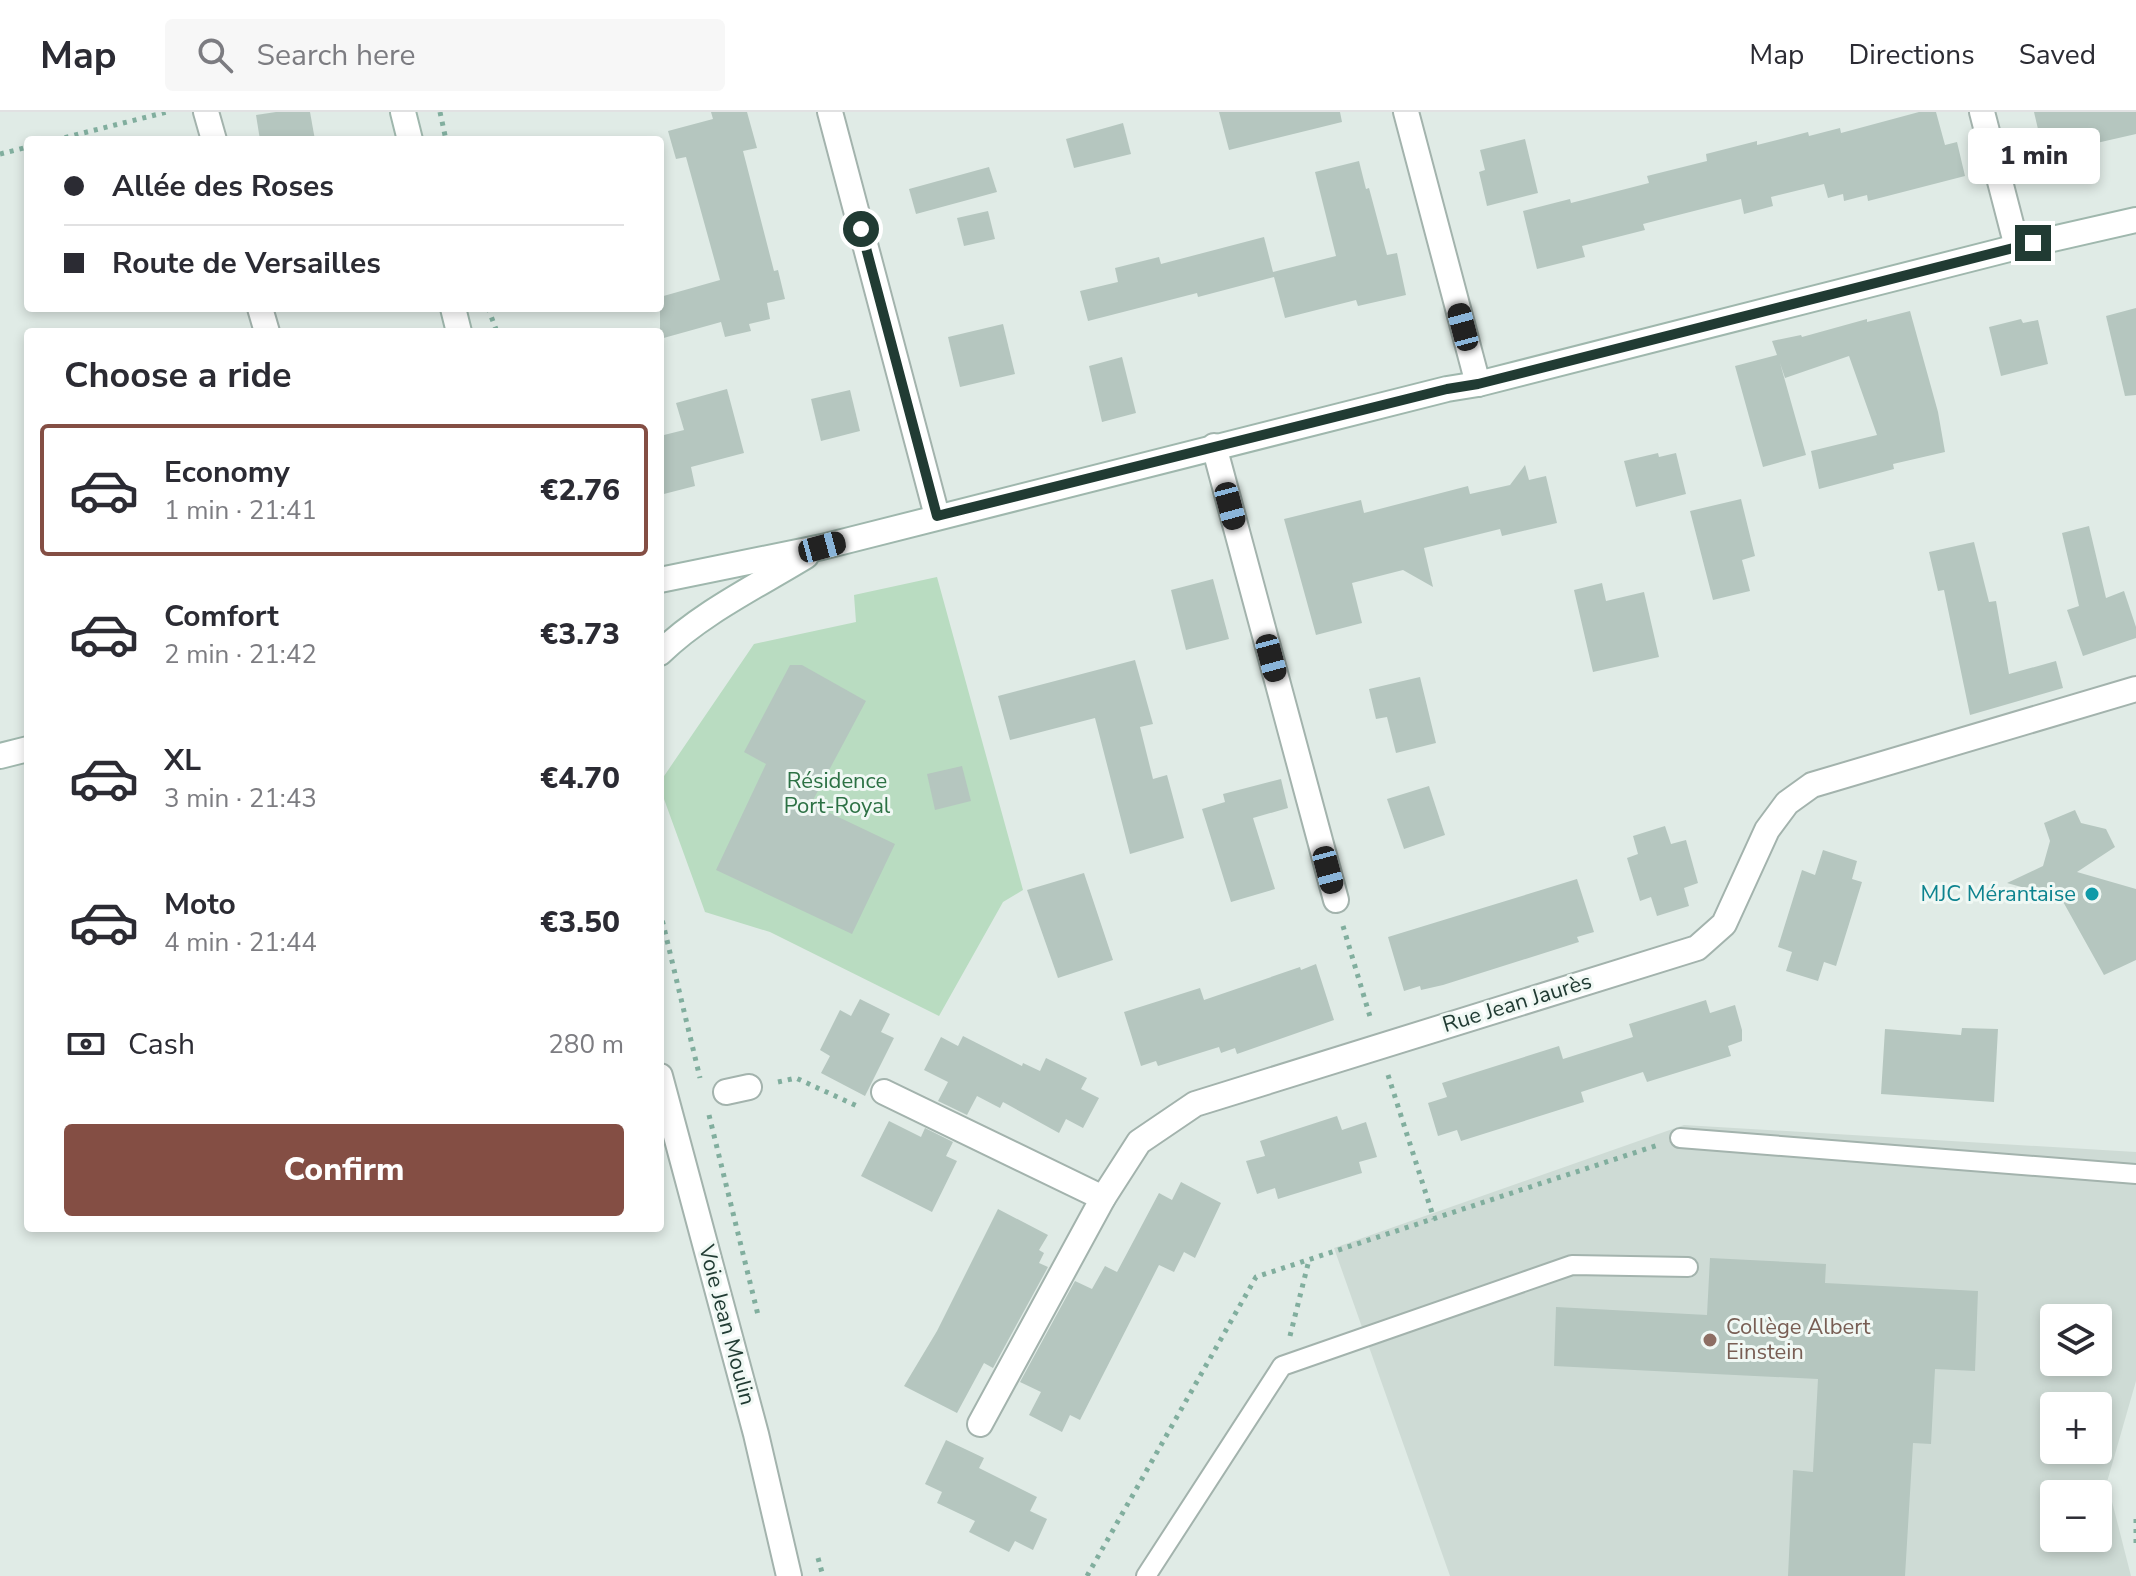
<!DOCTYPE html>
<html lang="en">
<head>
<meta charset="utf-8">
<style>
  :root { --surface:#fff; --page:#f7f7f7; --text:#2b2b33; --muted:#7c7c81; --line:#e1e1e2; --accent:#844e44 }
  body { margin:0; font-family:"Nunito Sans",sans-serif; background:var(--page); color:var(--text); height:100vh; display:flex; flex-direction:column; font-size:30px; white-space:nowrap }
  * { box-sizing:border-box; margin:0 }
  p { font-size:26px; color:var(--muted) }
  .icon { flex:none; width:44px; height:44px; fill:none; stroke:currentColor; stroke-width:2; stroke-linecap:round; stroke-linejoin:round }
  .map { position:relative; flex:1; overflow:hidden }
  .details { position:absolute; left:24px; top:216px; width:640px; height:904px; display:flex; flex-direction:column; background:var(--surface); border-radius:8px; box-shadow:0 4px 12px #0003 }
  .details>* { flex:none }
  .top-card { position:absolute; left:24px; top:24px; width:640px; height:176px; border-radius:8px; box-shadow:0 4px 12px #0003; display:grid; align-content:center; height:176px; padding:0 40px; background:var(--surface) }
  .tools { position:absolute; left:2040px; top:1192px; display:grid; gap:16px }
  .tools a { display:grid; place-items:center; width:72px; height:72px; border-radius:8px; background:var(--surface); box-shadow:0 4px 12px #0003; font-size:40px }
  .end { position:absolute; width:36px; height:36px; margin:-18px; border:10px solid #213b33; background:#fff; box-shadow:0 0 0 4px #fff }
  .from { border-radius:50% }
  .bubble { position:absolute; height:56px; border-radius:8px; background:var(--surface); box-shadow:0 4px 12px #0003; font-size:26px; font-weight:800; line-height:56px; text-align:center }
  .car { position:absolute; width:24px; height:48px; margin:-24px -12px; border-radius:10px; box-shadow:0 0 6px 2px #0007; background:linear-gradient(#222 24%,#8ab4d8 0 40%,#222 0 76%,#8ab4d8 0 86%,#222 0) }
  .top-card b { display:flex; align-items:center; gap:28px; height:76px; font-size:30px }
  .top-card b+b { border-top:2px solid var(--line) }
  .top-card i { width:20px; height:20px; background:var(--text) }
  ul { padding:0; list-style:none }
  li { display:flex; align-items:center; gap:24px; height:132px; margin:0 16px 12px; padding:0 24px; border:4px solid transparent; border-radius:8px }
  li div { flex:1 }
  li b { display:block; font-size:30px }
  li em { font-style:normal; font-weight:800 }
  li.active { border-color:var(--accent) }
  li>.icon { width:72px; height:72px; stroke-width:1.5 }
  h2 { padding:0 40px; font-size:36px; line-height:96px }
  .pay { display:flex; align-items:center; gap:20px; height:88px; padding:0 40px; font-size:30px }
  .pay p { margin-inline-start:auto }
  .action { display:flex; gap:16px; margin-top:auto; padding:16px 40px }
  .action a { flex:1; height:92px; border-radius:8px; background:var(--accent); color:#fff; font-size:32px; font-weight:800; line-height:92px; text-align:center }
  header { display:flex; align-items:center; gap:48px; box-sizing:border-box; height:112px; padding:0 40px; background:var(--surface); border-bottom:2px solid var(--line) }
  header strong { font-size:38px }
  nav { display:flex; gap:44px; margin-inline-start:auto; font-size:28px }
  .search { width:560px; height:72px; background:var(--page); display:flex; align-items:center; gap:20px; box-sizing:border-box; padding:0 28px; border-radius:8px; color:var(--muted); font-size:30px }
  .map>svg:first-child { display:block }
  .built { fill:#cedbd5; fill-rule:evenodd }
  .green { fill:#b9dcc1 }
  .building { fill:#b5c6bf }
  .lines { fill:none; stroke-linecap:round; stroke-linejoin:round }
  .lane-casing { stroke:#a3b3ad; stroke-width:22 }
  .street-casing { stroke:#a3b3ad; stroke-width:28 }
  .secondary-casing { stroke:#9fb7ad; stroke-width:28 }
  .path { stroke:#81ae9e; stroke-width:5; stroke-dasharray:4 6; stroke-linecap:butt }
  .lane { stroke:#fff; stroke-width:18 }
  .street { stroke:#fff; stroke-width:24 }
  .secondary { stroke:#fff; stroke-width:24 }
  .route { stroke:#213b33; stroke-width:10 }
  .culture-dot { fill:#0f9aa8; stroke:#f0f8f4; stroke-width:3 }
  .education-dot { fill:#8d6e63; stroke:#f0f8f4; stroke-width:3 }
  .labels { text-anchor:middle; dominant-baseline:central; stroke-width:6; stroke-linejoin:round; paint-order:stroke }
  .park-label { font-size:22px; fill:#2c7144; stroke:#f0f8f4 }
  .culture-label { font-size:22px; fill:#0d838f; stroke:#f0f8f4; text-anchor:end }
  .street-label { font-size:22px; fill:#213b33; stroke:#f0f8f4 }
  .education-label { font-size:22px; fill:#785e54; stroke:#f0f8f4; text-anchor:start }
</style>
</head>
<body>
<header>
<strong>Map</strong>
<div class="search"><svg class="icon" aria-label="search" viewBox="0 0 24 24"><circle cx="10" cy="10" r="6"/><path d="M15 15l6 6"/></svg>Search here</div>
<nav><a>Map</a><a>Directions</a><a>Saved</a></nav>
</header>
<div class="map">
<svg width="2136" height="1464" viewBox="0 0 2136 1464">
  <rect width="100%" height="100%" fill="#e0ebe6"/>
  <!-- built -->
  <path class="built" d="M1684,1013l452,27v229l-29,101 24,94h-681l-116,-328zM2054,1206h44v44h-44zM2054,1294h44v44h-44zM2054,1382h44v44h-44z"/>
  <!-- green -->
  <polygon class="green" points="937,465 1023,778 1003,790 939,904 770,820 705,800 660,676 660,670 754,532 856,510 854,483"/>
  <!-- building -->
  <g class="building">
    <polygon points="276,0 310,0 315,28 260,28 256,3"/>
    <polygon points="711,0 747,0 757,36 743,39 774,159 778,158 785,187 767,191 770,207 749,212 751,219 725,225 721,210 660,227 660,185 720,168 686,45 676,47 668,19 713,7"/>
    <polygon points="1219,0 1340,0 1342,10 1229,38"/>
    <polygon points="1919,0 1936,0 1945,33 1957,30 1965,64 1868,89 1867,83 1844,89 1843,82 1828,86 1824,72 1771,85 1773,94 1744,102 1741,87 1643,112 1645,118 1582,134 1585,145 1537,157 1523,99 1570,87 1571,91 1649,71 1647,64 1707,49 1706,42 1757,29 1757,33 1808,20 1809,24 1840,16 1841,21"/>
    <polygon points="2034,0 2136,0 2136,22 2044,43"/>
    <polygon points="1123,11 1131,42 1074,56 1066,27"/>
    <polygon points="1525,27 1538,81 1487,94 1479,60 1485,58 1480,38"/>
    <polygon points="1359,49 1366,77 1369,76 1387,143 1397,141 1406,183 1358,194 1356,188 1285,206 1274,165 1198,185 1197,181 1088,209 1080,179 1118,170 1115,156 1159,145 1161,152 1264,125 1273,160 1336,144 1315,60"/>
    <polygon points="989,55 997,80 916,102 909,77"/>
    <polygon points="988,99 995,127 964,134 957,106"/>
    <polygon points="2136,196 2136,283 2125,284 2106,204"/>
    <polygon points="1910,199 1938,300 1945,340 1893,352 1894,357 1819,377 1811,339 1877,323 1849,244 1785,266 1780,251 1806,343 1763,355 1735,254 1777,243 1772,229 1801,223 1802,225 1867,207 1867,210"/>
    <polygon points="2021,207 2023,211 2038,208 2048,252 2001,264 1989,215"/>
    <polygon points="1003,212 1015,262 960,275 948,225"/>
    <polygon points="1122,245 1136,301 1102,310 1089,254"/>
    <polygon points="727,277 744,341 691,355 695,374 660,383 660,324 684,318 676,291"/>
    <polygon points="850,278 860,319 821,329 811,287"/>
    <polygon points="1658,341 1659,345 1676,341 1686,382 1636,395 1624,349"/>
    <polygon points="1525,353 1529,368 1546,364 1557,411 1502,424 1500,417 1424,436 1433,475 1403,458 1352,471 1362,511 1316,523 1284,407 1361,388 1364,401 1468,374 1470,382 1510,373"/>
    <polygon points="1741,387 1755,444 1742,448 1750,479 1713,488 1690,399"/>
    <polygon points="2089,414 2106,486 2124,479 2136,515 2136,526 2083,544 2067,498 2079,494 2062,421"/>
    <polygon points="1974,430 1989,490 1996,489 2009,562 2056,549 2063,576 1970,603 1944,478 1938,479 1929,440"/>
    <polygon points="1213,467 1229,527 1186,538 1171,478"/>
    <polygon points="1602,471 1606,489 1644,480 1659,545 1593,560 1574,478"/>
    <polygon points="1135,548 1153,612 1140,615 1153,667 1167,663 1184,726 1130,742 1095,606 1010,628 998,584"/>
    <polygon points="790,553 802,553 866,589 811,692 895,732 852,822 716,758 766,652 744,640"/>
    <polygon points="1420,565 1436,631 1396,641 1387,605 1376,607 1369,577"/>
    <polygon points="962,654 971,689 935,698 927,662"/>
    <polygon points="1281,667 1288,696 1253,706 1275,777 1231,790 1202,697 1225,690 1223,682"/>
    <polygon points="1429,674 1445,723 1404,737 1387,687"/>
    <polygon points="2075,698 2081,711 2106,717 2115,735 2077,760 2136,777 2136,848 2104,863 2061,786 2044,781 2034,788 2036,779 2007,771 2043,754 2050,729 2044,711"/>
    <polygon points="1665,714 1671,732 1686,728 1698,771 1684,776 1689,794 1657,804 1651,785 1640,789 1627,746 1638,742 1633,724"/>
    <polygon points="1823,738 1857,749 1852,767 1862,770 1836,854 1824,850 1818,869 1786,859 1792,840 1778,835 1802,758 1815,763"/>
    <polygon points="1084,761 1113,848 1058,866 1027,778"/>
    <polygon points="1577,767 1594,820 1577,825 1579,830 1443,873 1421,878 1420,874 1404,879 1388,825"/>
    <polygon points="1316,852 1334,908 1237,942 1235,936 1221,941 1219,935 1158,954 1156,949 1141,954 1124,900 1200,876 1204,888 1300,855 1301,858"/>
    <polygon points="860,887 890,902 881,920 894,926 865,984 821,961 830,944 820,938 840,898 851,904"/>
    <polygon points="1706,888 1710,901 1735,893 1742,918 1742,929 1728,934 1731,944 1647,970 1643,960 1581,980 1584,990 1461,1029 1457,1018 1438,1024 1428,991 1447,985 1442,971 1559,934 1563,947 1633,925 1629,912"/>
    <polygon points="1962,916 1998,917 1994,990 1881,982 1885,917 1961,923"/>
    <polygon points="963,924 1022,954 1023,951 1040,959 1046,946 1087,966 1081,977 1099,986 1083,1016 1066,1007 1059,1021 1003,990 1000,996 977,984 967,1003 938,989 948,970 924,958 941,925 958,934"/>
    <polygon points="1337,1004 1342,1018 1366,1010 1377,1045 1359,1050 1362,1061 1278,1087 1275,1076 1257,1082 1246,1049 1265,1044 1260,1029"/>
    <polygon points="889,1009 921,1025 925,1016 953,1030 946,1044 957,1049 932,1100 861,1064"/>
    <polygon points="1181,1070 1221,1091 1195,1146 1184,1140 1174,1160 1159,1153 1080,1308 1070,1303 1062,1320 1029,1303 1041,1280 1020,1270 1075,1169 1092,1177 1105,1154 1117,1160 1159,1081 1172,1088"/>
    <polygon points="998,1097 1048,1123 1039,1138 1044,1141 1039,1151 1048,1155 993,1256 984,1251 957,1301 904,1274 937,1219"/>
    <polygon points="1710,1146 1826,1152 1825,1171 1978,1179 1975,1259 1935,1257 1931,1332 1913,1331 1905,1464 1788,1464 1793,1358 1813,1360 1818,1267 1554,1254 1556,1195 1707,1203"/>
    <polygon points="946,1328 984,1346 979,1356 1037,1385 1030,1399 1047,1407 1033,1438 1015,1429 1009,1440 969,1420 975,1409 937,1391 942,1380 925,1372"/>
  </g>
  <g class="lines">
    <!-- lane casing -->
    <g class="lane-casing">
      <g id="lane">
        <polyline points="1680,1026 2136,1062"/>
        <polyline points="1146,1464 1282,1254 1572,1153 1688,1155"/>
      </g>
    </g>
    <!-- street casing -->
    <g class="street-casing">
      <g id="street">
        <polyline points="206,0 214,28"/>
        <polyline points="830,0 937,404"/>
        <polyline points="1406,0 1478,272"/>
        <polyline points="1982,0 2017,135"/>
        <polyline points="260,196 267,220"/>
        <polyline points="1214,334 1336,788"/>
        <polyline points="660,964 756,1322 789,1464"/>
        <polyline points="726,980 749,975"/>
        <polyline points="884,980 1103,1086"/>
        <polyline points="980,1312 1103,1086 1139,1030 1195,992 1697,836 1724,812 1767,718 1787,691 1812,673 2136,577"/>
      </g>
    </g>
    <!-- secondary casing -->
    <g class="secondary-casing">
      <g id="secondary">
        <polyline points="403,0 410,28"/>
        <polyline points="453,196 459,220"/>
        <polyline points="660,468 822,435 1447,277 1478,272 2017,135 2136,108"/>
        <path d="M660,541c41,-40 97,-67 146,-97"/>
        <polyline points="0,644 28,637"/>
      </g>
    </g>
    <!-- path -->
    <g class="path">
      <polyline points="440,0 446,28"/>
      <polyline points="55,28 167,0"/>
      <polyline points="0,42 28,35"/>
      <polyline points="488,196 497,220"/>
      <polyline points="660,799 700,966"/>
      <polyline points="1343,814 1371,908"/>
      <polyline points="1388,963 1434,1107"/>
      <polyline points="778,970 796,966 857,994"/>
      <polyline points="709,1003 758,1203"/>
      <polyline points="1290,1224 1309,1148"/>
      <polyline points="2136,1407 2136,1435"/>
      <polyline points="818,1446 823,1464"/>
      <polyline points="1087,1464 1256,1165 1658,1033"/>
    </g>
    <!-- lane -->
    <use href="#lane" class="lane"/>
    <!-- street -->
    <use href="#street" class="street"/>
    <!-- secondary -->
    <use href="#secondary" class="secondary"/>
  </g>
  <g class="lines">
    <!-- route -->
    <polyline class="route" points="861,117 937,404 1447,277 1478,272 2033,131"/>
  </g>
  <!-- markers -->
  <circle class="culture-dot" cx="2092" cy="782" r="8"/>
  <circle class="education-dot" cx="1710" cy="1228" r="8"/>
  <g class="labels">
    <!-- park labels -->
    <g class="park-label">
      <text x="837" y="669">Résidence<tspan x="837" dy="25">Port-Royal</tspan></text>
    </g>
    <!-- culture labels -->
    <g class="culture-label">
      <text x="2076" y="782">MJC Mérantaise</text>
    </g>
    <!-- street labels -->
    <g class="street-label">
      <text transform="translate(1517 891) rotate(-17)">Rue Jean Jaurès</text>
      <text transform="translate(727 1213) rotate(75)">Voie Jean Moulin</text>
    </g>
    <!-- education labels -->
    <g class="education-label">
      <text x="1726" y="1215">Collège Albert<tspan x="1726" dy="25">Einstein</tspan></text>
    </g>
  </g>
</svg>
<div class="tools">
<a><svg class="icon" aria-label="layers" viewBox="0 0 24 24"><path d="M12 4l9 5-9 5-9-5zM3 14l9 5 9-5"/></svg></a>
<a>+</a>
<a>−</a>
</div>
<i class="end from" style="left:861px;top:117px"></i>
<i class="end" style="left:2033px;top:131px"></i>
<div class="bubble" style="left:1968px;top:16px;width:132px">1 min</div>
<i class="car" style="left:1463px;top:215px;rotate:345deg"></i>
<i class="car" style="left:1230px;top:394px;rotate:165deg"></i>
<i class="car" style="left:822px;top:435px;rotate:75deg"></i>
<i class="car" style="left:1271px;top:546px;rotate:165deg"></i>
<i class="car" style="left:1328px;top:758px;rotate:165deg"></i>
<div class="top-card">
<b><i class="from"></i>Allée des Roses</b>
<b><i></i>Route de Versailles</b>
</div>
<section class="details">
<h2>Choose a ride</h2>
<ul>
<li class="active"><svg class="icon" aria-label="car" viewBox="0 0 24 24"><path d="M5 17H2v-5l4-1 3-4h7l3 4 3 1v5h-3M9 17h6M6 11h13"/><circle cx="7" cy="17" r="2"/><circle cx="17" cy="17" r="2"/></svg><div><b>Economy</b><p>1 min · 21:41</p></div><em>€2.76</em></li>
<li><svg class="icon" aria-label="car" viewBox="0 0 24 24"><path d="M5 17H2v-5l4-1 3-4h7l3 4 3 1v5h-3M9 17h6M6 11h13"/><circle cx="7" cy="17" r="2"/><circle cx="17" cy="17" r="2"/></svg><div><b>Comfort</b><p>2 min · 21:42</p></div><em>€3.73</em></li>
<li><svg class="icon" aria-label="car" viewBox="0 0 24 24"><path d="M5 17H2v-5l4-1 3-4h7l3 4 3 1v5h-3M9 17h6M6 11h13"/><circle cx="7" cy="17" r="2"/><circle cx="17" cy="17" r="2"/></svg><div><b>XL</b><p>3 min · 21:43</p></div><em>€4.70</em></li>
<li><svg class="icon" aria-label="car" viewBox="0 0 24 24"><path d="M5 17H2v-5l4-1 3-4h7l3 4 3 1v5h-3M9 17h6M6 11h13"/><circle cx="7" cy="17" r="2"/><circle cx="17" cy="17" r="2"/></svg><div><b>Moto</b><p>4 min · 21:44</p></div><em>€3.50</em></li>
</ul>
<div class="pay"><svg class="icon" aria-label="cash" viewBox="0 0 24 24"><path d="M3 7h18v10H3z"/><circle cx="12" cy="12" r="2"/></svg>Cash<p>280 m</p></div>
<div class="action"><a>Confirm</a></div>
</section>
</div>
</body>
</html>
